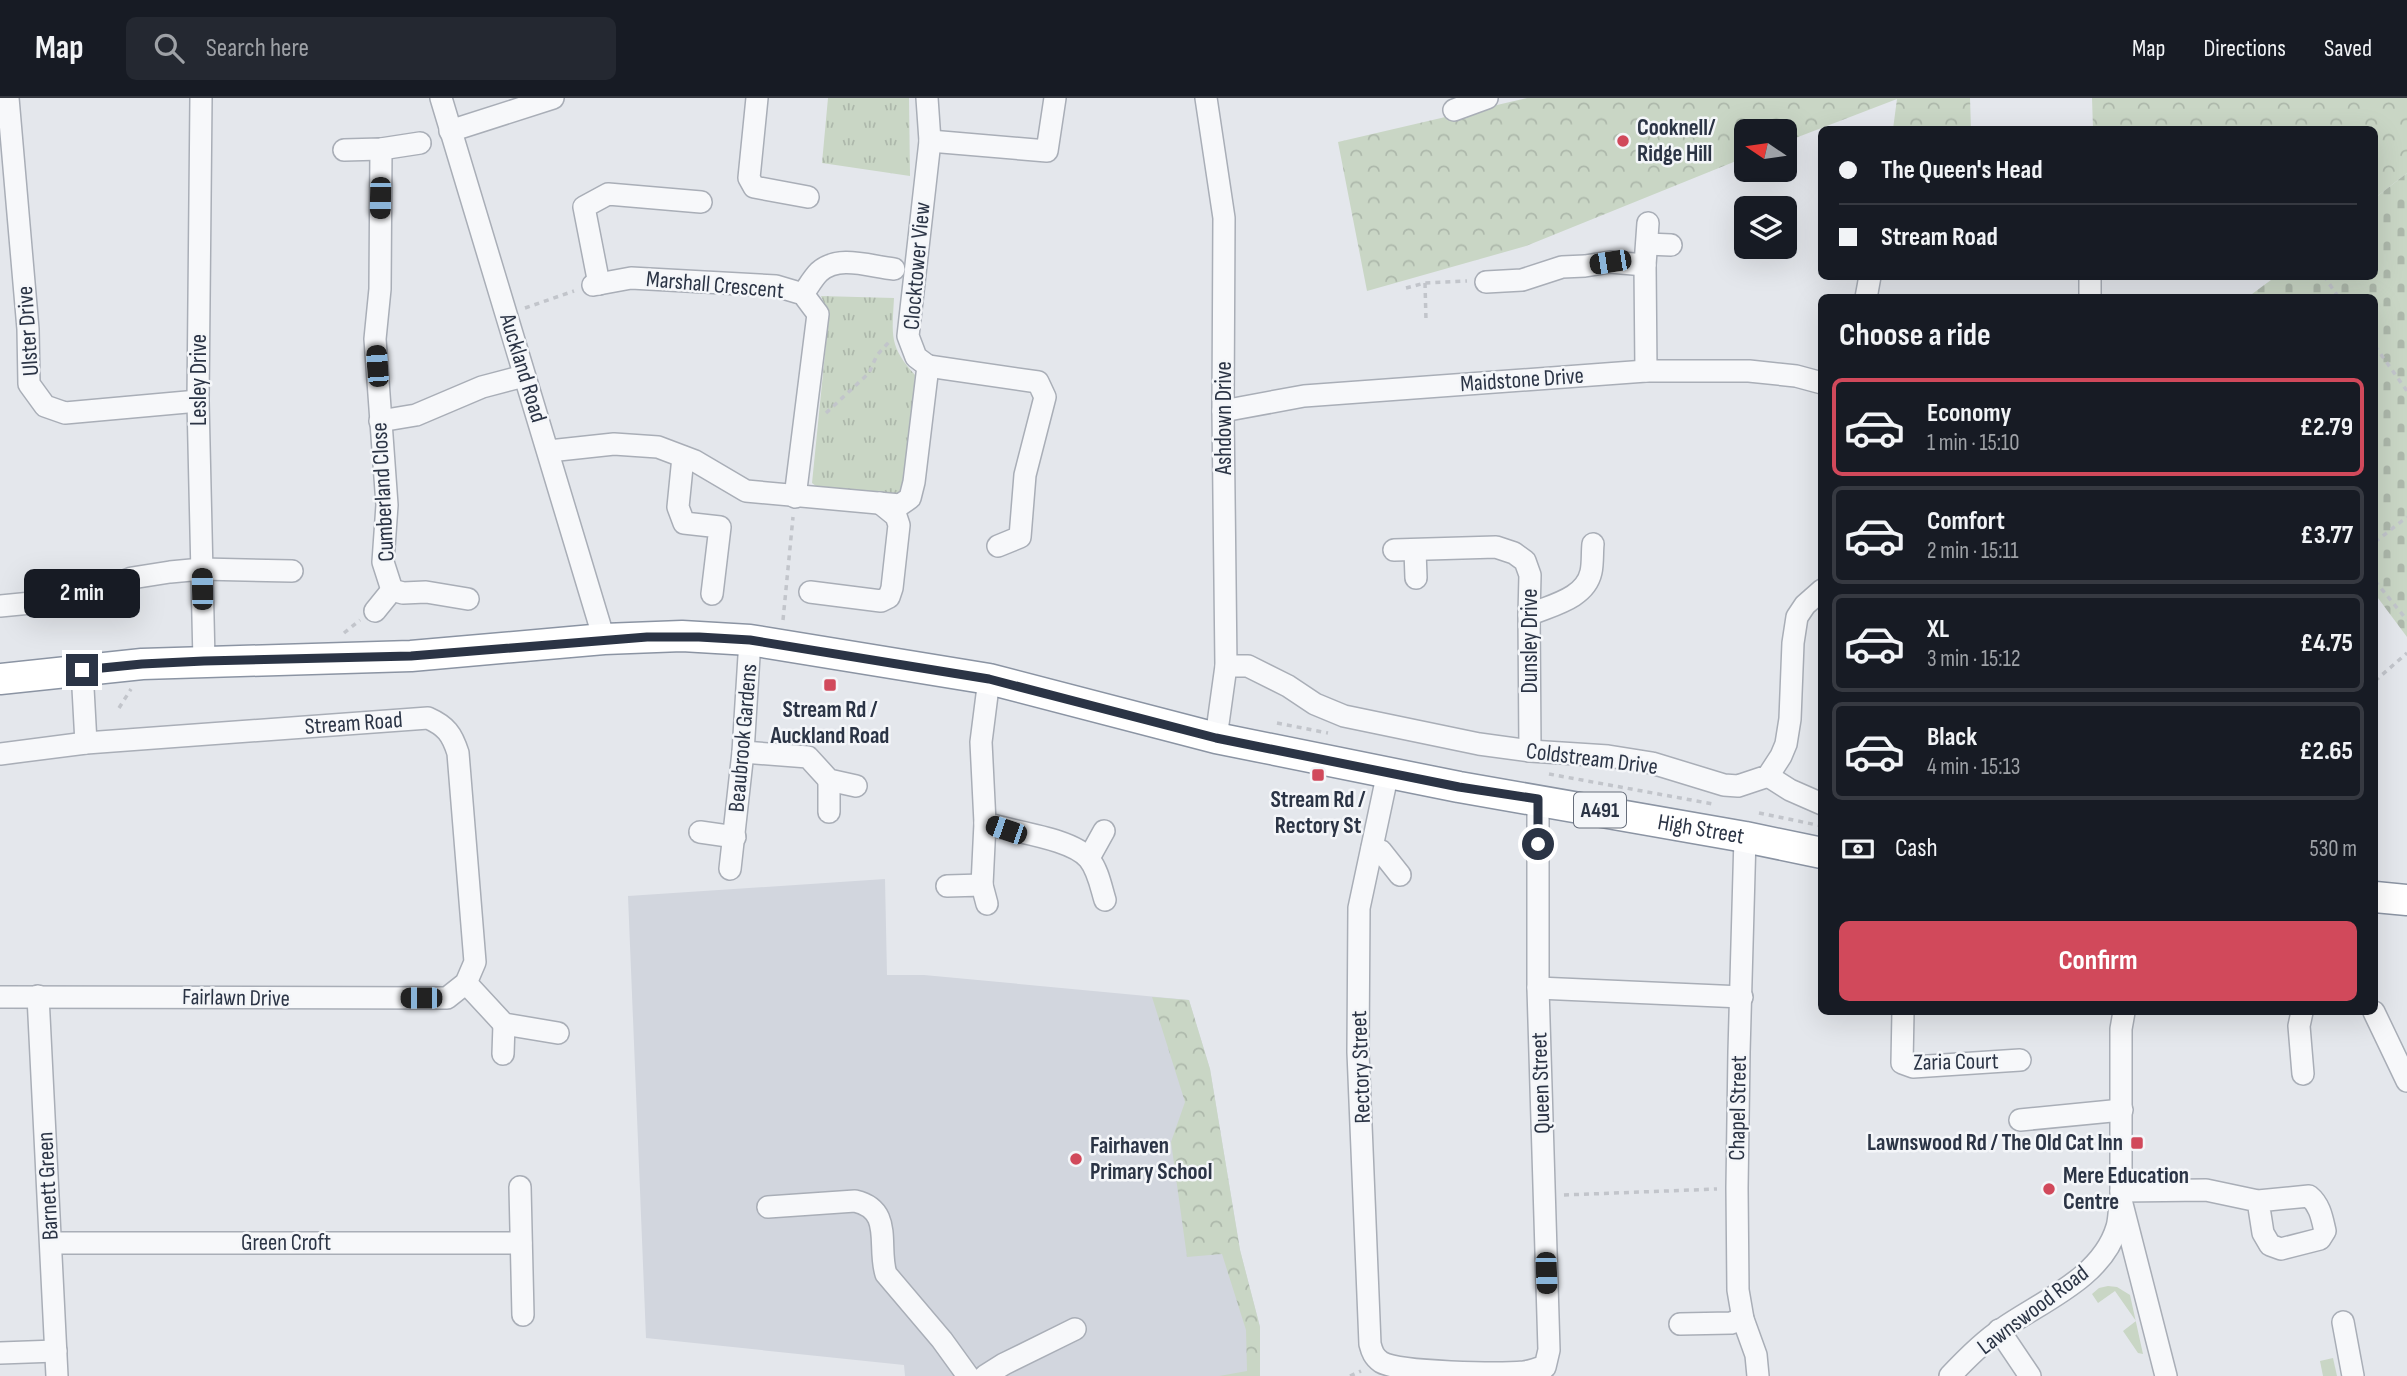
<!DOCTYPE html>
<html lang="en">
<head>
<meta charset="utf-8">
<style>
  :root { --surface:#171b24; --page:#242831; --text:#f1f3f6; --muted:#9ea1a6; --line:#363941; --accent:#d1495b }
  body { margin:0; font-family:"Sofia Sans Condensed",sans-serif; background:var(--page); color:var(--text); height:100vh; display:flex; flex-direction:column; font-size:26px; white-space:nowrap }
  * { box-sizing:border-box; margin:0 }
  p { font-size:23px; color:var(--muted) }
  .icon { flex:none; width:38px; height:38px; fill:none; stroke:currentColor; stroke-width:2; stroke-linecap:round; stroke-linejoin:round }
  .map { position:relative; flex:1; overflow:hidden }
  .panel { position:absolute; left:1818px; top:196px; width:560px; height:721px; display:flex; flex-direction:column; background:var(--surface); border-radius:10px; box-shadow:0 7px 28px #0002 }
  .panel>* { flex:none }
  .guide { position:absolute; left:1818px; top:28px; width:560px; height:154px; border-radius:10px; box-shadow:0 7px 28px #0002; display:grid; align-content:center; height:154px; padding:0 21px; background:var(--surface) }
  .needle { width:46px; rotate:283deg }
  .fabs { position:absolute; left:1734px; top:21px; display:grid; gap:14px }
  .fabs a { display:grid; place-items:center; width:63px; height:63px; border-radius:10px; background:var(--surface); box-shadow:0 7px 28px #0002; font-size:35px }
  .end { position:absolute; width:32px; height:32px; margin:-16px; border:9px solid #2b3445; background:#fff; box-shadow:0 0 0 4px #fff }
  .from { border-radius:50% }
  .bubble { position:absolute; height:49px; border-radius:10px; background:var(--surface); box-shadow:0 7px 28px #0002; font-size:23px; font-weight:700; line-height:49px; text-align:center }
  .car { position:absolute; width:21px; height:42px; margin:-21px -10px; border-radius:9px; box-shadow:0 0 5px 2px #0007; background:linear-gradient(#222 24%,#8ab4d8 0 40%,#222 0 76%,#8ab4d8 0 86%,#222 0) }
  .guide b { display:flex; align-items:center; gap:24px; height:66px; font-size:26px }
  .guide b+b { border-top:2px solid var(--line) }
  .guide i { width:18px; height:18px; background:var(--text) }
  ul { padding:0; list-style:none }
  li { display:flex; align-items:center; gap:21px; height:98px; margin:0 14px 10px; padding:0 7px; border:4px solid var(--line); border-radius:10px }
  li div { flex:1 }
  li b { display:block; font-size:26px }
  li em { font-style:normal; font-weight:700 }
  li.on { border-color:var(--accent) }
  li>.icon { width:63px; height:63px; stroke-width:1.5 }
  h2 { padding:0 21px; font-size:32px; line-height:84px }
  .pay { display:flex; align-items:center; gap:18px; height:77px; padding:0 21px; font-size:26px }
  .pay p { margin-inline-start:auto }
  .action { display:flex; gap:14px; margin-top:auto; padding:14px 21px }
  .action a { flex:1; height:80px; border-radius:10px; background:var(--accent); color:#fff; font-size:28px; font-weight:700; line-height:80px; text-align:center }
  header { display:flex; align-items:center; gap:42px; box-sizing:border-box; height:98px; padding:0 35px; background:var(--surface); border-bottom:2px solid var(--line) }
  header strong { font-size:33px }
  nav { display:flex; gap:38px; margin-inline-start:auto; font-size:24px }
  .search { width:490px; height:63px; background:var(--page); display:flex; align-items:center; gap:18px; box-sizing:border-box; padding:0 24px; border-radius:10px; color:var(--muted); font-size:26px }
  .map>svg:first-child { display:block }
  .built { fill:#d2d6de }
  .grass { fill:#c9d6c5 }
  .forest { fill:url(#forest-crowns) }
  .cemetery { fill:url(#cemetery-stones) }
  .park { fill:url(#park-tufts) }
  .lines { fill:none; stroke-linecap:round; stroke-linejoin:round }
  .minor-casing { stroke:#a9aeb7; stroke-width:24 }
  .highway-casing { stroke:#8b94a3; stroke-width:33 }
  .path { stroke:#c2c5cb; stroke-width:3.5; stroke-dasharray:5 5; stroke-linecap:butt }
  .minor { stroke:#f7f8fa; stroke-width:21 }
  .highway { stroke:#fff; stroke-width:30 }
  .route { stroke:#2b3445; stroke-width:9 }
  .poi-dot { fill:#d1495b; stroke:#f4f6f9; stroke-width:2.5 }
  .labels { text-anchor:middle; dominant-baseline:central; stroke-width:5; stroke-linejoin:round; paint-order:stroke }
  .shield { fill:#f4f6f9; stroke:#676e7b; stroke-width:2 }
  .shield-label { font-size:21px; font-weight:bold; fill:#2b3445 }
  .poi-label { font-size:23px; font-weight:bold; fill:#2b3445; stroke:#f4f6f9; text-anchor:start }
  .street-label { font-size:23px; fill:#2b3445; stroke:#f4f6f9 }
</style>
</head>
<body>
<header>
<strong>Map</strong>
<div class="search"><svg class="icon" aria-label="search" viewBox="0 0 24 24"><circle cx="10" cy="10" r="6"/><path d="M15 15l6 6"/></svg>Search here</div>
<nav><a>Map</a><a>Directions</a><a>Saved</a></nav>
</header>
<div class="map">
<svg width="2407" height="1278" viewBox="0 0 2407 1278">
  <defs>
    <pattern id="forest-crowns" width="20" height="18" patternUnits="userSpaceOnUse" patternTransform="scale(1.75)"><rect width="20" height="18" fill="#c9d6c5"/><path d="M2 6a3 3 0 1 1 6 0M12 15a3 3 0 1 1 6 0" fill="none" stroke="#adb8ab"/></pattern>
    <pattern id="cemetery-stones" width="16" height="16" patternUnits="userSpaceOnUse" patternTransform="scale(1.75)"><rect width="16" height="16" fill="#c9d6c5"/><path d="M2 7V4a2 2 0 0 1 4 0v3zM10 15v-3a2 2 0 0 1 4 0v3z" fill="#adb8ab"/></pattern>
    <pattern id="park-tufts" width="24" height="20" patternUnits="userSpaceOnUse" patternTransform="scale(1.75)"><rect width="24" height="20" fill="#c9d6c5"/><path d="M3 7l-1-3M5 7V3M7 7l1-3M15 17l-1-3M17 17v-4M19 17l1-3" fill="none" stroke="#adb8ab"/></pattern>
  </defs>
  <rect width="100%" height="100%" fill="#e4e7ec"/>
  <!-- built -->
  <polygon class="built" points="885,781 887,877 924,877 1189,902 1210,971 1240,1152 1260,1229 1260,1278 905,1278 904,1267 646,1240 628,798"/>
  <!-- grass -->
  <g class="grass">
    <polygon points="2108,1188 2117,1189 2130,1197 2143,1256 2138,1255 2123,1233 2136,1223 2115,1193 2098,1205 2092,1196 2099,1190"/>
    <polygon points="2333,1260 2337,1278 2323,1278 2320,1263"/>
  </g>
  <!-- forest -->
  <g class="forest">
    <polygon points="1527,0 1970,0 1971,31 1893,31 1897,1 1785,44 1785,33 1746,33 1746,59 1526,148 1367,193 1338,44"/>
    <polygon points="2092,0 2407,0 2407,75 2375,100 2375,32 2093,31"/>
    <polygon points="1152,899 1189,902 1210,971 1240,1152 1260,1229 1260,1278 1219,1278 1247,1273 1246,1232 1222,1156 1187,1159 1171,1044 1185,1004"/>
  </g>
  <!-- cemetery -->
  <polygon class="cemetery" points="2407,75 2407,539 2375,496 2375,200 2248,199 2275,179 2375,178 2375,100"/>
  <!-- park -->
  <g class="park">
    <polygon points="828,0 909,0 910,78 822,65"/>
    <path d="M821,198l73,2c-2,38 -5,48 21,77l-9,105 -5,15 -80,-5 -9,-7 17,-169z"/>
  </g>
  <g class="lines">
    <!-- minor casing -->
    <g class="minor-casing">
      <g id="minor">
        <polyline points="8,0 28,231 29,286 45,308 65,315 198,303"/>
        <polyline points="201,0 198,303 204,563"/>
        <polyline points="441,0 604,541"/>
        <polyline points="757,0 749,80 754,89 808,99"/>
        <polyline points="1206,0 1224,120 1223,313 1226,568 1216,640"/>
        <polyline points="1454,12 1487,0"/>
        <polyline points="450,33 553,0"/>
        <polyline points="930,43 1047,53 1055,0"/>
        <polyline points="381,51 380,191 375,241 387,407 383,464 392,492 403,495 426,494 468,501"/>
        <polyline points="344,52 381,51 420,45"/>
        <polyline points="1647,146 1671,147"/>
        <polyline points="2090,178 2090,200"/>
        <polyline points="1486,184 1522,182 1562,169 1585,168 1610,164 1645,167"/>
        <polyline points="599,186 584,109 608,96 701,104"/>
        <polyline points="593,187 631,180 776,188 803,196 818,216 795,399"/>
        <path d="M803,196c5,-7 10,-16 16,-22 20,-18 52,-5 75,-3"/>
        <polyline points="1866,200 1870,178"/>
        <polyline points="928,268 1038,284 1045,299 1025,377 1020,439 998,448"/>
        <polyline points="1646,273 1645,167 1648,125"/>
        <polyline points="1223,313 1304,298 1646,273 1749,273 1796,278 1822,285"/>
        <polyline points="380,323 416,317 482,289 524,278"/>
        <polyline points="549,353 614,346 658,349 695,363 746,393 900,407 910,400 914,384 928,268 916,259 908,238 930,43 927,0"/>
        <polyline points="683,359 678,409 684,425 720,429 712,496"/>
        <polyline points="1394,452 1496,449 1514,455 1525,463 1530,477 1529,517 1530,653"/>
        <polyline points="1415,452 1416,480"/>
        <polyline points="810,494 881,503 889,499 892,490 899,427 896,418 880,405"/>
        <polyline points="0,508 82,500 132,480 170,474 202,471 292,473"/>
        <polyline points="375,513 392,492"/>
        <path d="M1529,517c22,-10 56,-16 62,-43 2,-9 1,-19 2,-28"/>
        <polyline points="1226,568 1248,568 1288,588 1315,606 1344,618 1479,646 1530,653 1608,658 1652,665 1724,687 1738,688 1768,678 1781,658 1786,646 1790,621 1793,545 1797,519 1805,507 1822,492"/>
        <polyline points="82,572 86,645"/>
        <path d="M989,581l-8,63 4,81c27,9 87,15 104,36 9,11 12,28 16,41"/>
        <polyline points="743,654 808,659 829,682 856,688"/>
        <path id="s1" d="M0,656l86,-11 342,-25c18,8 24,16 30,35l17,209 -9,21 -19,15 -447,-1"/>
        <path d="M1388,674l-29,136 -1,144 12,292c2,8 4,13 11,18 19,11 119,12 143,10 7,-1 14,-4 21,-5l4,-17 -11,-362v-189"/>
        <polyline points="1768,678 1790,692 1822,706"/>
        <polyline points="829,682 829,714"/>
        <polyline points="700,734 735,739"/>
        <polyline points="1745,739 1739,954 1737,1090 1738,1192 1743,1221 1756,1257 1758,1278"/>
        <polyline points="1372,750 1381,753 1400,777"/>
        <polyline points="1089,760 1104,733"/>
        <polyline points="730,771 743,654 750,542"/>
        <polyline points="982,787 985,725"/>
        <polyline points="947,788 982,787 987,806"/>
        <polyline points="466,885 504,926 558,935"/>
        <polyline points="1538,890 1742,899"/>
        <polyline points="38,898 57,1278"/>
        <polyline points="1903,914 1902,965 1913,969 2020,962"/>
        <polyline points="2124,914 2121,931 2121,1102 2166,1278"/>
        <polyline points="2302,914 2299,928 2303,976"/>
        <polyline points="2374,914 2407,983"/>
        <polyline points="503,956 504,926"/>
        <polyline points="2020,1022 2122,1012"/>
        <polyline points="520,1089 523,1217"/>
        <path d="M2121,1093l85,-1 52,11 51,-5c11,9 13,22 16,35l-5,8 -39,10 -11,-4 -7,-12 -5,-32"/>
        <path d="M768,1109l87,-6c39,9 22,45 31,73l56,66 26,36"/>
        <polyline points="51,1145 521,1145"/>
        <polyline points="2343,1224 2353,1278"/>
        <polyline points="1680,1226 1731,1225 1743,1221"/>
        <polyline points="1999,1232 2030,1278"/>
        <polyline points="0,1255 56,1253"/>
        <polyline points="985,1278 1004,1266 1075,1231"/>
        <path d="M1950,1278c15,-16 34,-35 52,-47 40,-28 100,-51 115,-102 2,-7 2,-15 3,-22"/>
      </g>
    </g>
    <!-- highway casing -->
    <g class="highway-casing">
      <g id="highway">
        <path id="s2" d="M0,581l142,-15 269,-8 193,-17 78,-3 68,4 239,39 227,59 243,49 286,50 77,16"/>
        <polyline points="2375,799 2407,802"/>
      </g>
    </g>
    <!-- path -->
    <g class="path">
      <polyline points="2324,178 2339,200"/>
      <polyline points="1425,185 1426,222"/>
      <polyline points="1406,190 1425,185 1467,183"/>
      <polyline points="525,210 574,193"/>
      <polyline points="2375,248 2407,293"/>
      <polyline points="826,315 869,275 877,257 890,243"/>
      <polyline points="2375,444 2407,419"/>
      <polyline points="2375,483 2407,522"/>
      <polyline points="783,522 793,419"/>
      <polyline points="344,535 360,522"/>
      <polyline points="2375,583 2407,555"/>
      <polyline points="119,610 131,591"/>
      <polyline points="1277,625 1328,635"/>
      <polyline points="1549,676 1713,706"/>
      <polyline points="1759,715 1822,728"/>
      <polyline points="1564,1097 1717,1091"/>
      <polyline points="1350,1278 1361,1273"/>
    </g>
    <!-- minor -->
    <use href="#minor" class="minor"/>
    <!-- highway -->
    <use href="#highway" class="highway"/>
  </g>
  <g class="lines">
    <!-- route -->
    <polyline class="route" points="82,572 142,566 204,563 411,558 647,539 699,539 750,542 989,581 1216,640 1459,689 1538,701 1538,746"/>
  </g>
  <!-- markers -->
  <g class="poi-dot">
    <circle cx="1623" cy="43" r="7"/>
    <rect x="823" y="580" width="14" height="14" rx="3.5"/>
    <rect x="1311" y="670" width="14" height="14" rx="3.5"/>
    <rect x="2130" y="1038" width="14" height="14" rx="3.5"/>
    <circle cx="1076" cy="1061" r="7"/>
    <circle cx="2049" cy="1091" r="7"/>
  </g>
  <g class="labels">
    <!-- shield labels -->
    <rect class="shield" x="1574" y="694.5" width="52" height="35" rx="5"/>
    <g class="shield-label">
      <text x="1600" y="712">A491</text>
    </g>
    <!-- poi labels -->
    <g class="poi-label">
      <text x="1637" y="30">Cooknell/<tspan x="1637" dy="26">Ridge Hill</tspan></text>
      <text x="830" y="612" text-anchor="middle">Stream Rd /<tspan x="830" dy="26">Auckland Road</tspan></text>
      <text x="1318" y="702" text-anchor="middle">Stream Rd /<tspan x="1318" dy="26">Rectory St</tspan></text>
      <text x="2123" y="1045" text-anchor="end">Lawnswood Rd / The Old Cat Inn</text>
      <text x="1090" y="1048">Fairhaven<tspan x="1090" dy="26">Primary School</tspan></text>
      <text x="2063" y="1078">Mere Education<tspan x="2063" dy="26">Centre</tspan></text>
    </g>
    <!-- street labels -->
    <g class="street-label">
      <text transform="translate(917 168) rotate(-85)">Clocktower View</text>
      <text transform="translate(715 187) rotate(5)">Marshall Crescent</text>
      <text transform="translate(28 233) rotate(-94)">Ulster Drive</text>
      <text transform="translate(523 270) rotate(73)">Auckland Road</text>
      <text transform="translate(199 282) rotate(-90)">Lesley Drive</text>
      <text transform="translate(1522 282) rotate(-4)">Maidstone Drive</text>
      <text transform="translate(1224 320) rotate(-90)">Ashdown Drive</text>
      <text transform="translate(383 394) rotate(-93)">Cumberland Close</text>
      <text transform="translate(1530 543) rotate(-90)">Dunsley Drive</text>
      <text stroke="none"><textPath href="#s1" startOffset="355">Stream Road</textPath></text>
      <text transform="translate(743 640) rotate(-85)">Beaubrook Gardens</text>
      <text transform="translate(1592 661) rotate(7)">Coldstream Drive</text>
      <text stroke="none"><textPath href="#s2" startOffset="1722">High Street</textPath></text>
      <text transform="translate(236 900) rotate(1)">Fairlawn Drive</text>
      <text transform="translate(1956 964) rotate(-1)">Zaria Court</text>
      <text transform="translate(1361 969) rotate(-92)">Rectory Street</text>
      <text transform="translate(1541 985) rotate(-92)">Queen Street</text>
      <text transform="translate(1738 1010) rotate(-89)">Chapel Street</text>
      <text transform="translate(48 1088) rotate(-93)">Barnett Green</text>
      <text x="286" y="1145">Green Croft</text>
      <text transform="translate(2033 1212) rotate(-37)">Lawnswood Road</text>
    </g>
  </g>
</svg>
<div class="fabs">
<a><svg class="needle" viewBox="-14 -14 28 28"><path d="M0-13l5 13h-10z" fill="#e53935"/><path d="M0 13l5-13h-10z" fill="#9ea1a6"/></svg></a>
<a><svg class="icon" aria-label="layers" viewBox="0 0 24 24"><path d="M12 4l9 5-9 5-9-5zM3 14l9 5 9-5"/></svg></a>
</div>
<i class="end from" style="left:1538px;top:746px"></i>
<i class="end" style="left:82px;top:572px"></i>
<div class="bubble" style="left:24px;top:471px;width:116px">2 min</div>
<i class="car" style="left:380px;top:100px;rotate:181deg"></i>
<i class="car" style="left:1610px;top:164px;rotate:261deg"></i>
<i class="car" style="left:377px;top:268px;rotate:356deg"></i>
<i class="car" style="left:202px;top:491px;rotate:359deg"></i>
<i class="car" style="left:1006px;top:732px;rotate:289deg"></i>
<i class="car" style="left:421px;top:900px;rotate:270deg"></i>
<i class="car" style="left:1546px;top:1175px;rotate:178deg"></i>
<div class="guide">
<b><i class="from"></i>The Queen's Head</b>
<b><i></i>Stream Road</b>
</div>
<section class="panel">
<h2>Choose a ride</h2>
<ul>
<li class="on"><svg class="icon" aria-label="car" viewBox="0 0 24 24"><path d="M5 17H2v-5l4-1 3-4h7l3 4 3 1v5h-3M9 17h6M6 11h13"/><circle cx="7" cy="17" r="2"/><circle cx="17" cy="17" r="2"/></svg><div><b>Economy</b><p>1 min · 15:10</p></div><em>£2.79</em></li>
<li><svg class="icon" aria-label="car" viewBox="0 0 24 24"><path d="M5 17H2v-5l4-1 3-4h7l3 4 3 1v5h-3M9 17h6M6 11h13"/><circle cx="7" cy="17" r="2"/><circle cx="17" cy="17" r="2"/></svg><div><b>Comfort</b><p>2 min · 15:11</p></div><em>£3.77</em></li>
<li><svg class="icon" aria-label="car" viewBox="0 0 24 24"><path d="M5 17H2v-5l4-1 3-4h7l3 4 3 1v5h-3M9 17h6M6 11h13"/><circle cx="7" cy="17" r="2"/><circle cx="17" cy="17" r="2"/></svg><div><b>XL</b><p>3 min · 15:12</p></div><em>£4.75</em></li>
<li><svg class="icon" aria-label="car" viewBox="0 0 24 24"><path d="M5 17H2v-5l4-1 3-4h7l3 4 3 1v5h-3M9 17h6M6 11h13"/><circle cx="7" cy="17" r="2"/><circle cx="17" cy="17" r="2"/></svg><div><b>Black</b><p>4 min · 15:13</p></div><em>£2.65</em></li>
</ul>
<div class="pay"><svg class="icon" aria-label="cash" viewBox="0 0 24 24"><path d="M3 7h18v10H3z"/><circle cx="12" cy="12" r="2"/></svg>Cash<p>530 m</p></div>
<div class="action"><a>Confirm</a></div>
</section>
</div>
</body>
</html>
